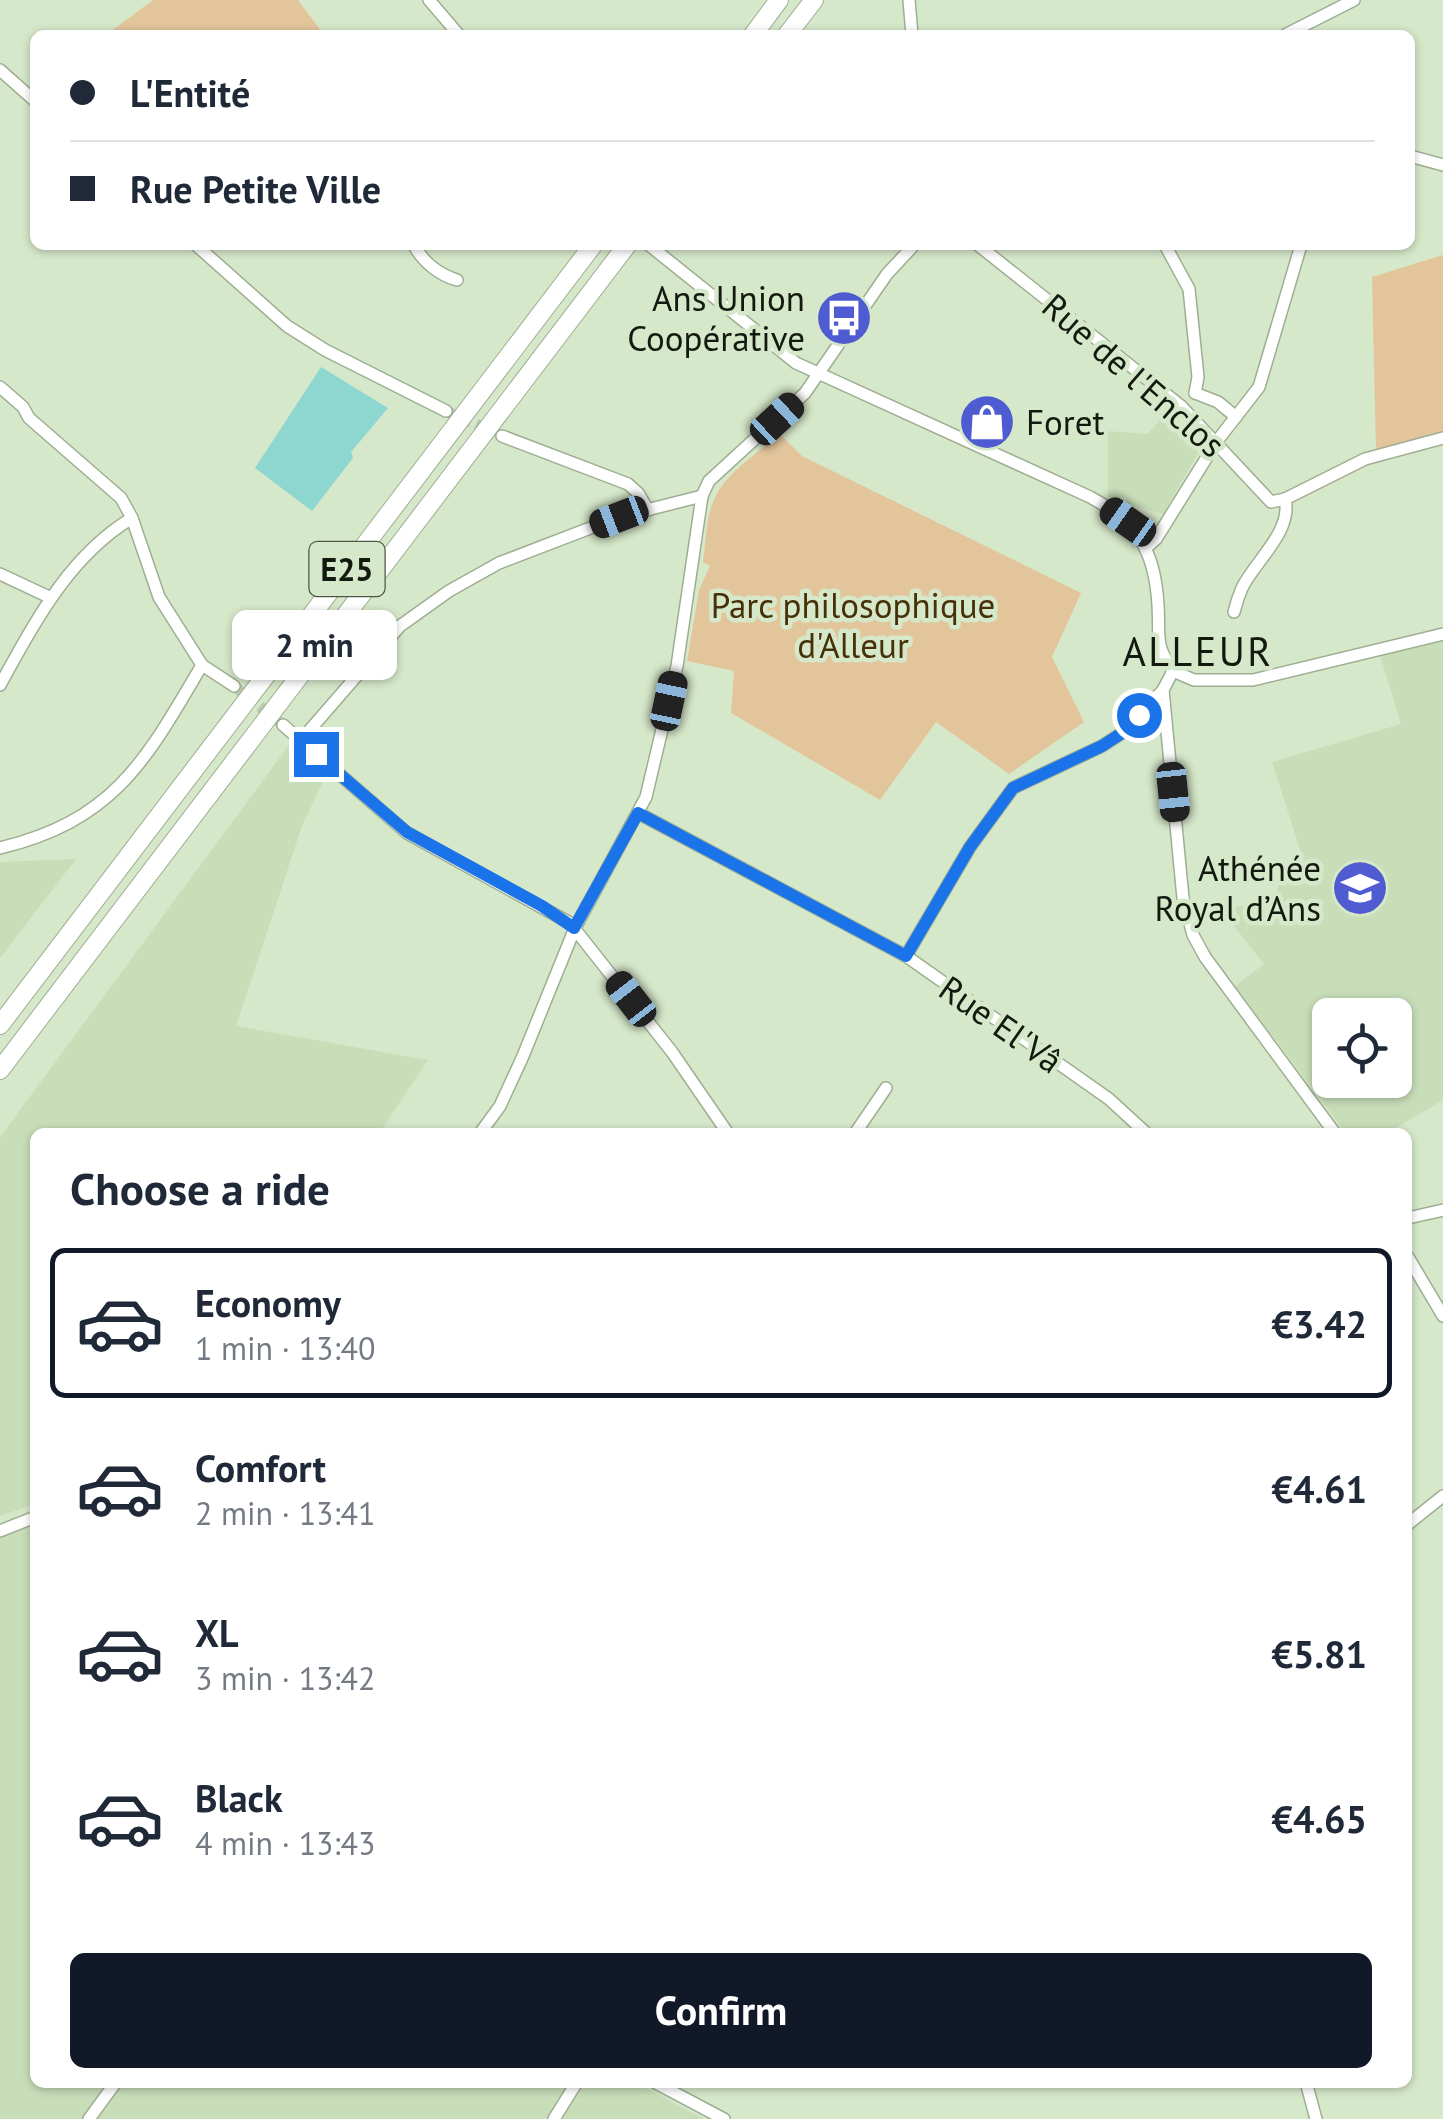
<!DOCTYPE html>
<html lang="en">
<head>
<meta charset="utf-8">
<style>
  :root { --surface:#fff; --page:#f6f6f7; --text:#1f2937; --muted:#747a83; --line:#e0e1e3; --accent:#111827 }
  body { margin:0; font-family:"PT Sans",sans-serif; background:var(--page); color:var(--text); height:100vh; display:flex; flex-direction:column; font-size:38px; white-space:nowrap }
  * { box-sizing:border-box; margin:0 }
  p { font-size:32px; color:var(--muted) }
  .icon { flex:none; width:55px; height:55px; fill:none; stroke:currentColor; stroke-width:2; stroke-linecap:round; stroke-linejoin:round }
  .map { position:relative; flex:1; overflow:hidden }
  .drawer { position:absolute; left:30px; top:1128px; width:1382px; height:960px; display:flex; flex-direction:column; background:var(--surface); border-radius:15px; box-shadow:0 2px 8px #0004 }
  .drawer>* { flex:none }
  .banner { position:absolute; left:30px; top:30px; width:1385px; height:220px; border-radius:15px; box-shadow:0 2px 8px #0004; display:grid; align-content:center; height:220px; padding:0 40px; background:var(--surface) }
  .buttons { position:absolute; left:1312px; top:998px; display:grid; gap:20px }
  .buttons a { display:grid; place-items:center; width:100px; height:100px; border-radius:15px; background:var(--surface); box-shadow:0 2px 8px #0004; font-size:50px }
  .end { position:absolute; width:45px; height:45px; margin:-22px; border:12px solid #1a73e8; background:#fff; box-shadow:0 0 0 5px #fff }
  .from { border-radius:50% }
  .bubble { position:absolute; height:70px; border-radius:15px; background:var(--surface); box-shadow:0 2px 8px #0004; font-size:32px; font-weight:800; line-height:70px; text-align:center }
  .car { position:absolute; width:30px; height:60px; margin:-30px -15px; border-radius:12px; box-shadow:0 0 8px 2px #0007; background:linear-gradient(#222 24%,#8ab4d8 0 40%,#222 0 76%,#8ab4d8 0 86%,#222 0) }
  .banner b { display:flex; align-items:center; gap:35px; height:95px; font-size:38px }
  .banner b+b { border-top:2px solid var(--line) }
  .banner i { width:25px; height:25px; background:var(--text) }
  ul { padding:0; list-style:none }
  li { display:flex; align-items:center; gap:30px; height:150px; margin:0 20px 15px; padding:0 20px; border:5px solid transparent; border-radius:15px }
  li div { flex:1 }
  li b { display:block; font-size:38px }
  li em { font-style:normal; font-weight:800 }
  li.selected { border-color:var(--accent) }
  li>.icon { width:90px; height:90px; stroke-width:1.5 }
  h2 { padding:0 40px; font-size:45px; line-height:120px }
  .button { display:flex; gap:20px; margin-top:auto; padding:20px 40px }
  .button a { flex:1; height:115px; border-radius:15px; background:var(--accent); color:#fff; font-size:40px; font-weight:800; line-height:115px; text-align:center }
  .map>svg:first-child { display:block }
  .built { fill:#c8deb9; fill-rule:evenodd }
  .green { fill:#e3c59c }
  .water { fill:#8ed7d1 }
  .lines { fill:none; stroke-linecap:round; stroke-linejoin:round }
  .minor-tunnel { stroke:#b9c9ae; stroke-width:11; stroke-dasharray:11 5.5; stroke-linecap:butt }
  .minor-casing { stroke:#9eae92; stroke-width:14 }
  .highway-casing { stroke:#9eae92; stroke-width:20 }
  .minor { stroke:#fff; stroke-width:11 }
  .highway { stroke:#fff; stroke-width:18 }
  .route { stroke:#1a73e8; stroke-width:12 }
  .labels { text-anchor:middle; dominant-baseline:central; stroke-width:9; stroke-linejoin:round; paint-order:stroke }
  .shield { fill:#d6e8ca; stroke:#4e5746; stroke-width:2.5 }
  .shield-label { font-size:32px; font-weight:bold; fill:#13190e }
  .poi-label { font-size:35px; fill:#13190e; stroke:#d6e8ca; text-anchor:end }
  .street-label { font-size:35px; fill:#13190e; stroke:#d6e8ca }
  .park-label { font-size:35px; fill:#472f08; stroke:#d6e8ca }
  .quarter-label { font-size:40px; letter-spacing:2.5px; fill:#13190e; stroke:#d6e8ca }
</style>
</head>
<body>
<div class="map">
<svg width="1443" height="2119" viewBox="0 0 1443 2119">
  <rect width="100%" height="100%" fill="#d6e8ca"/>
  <!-- built -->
  <g class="built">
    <polygon points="1167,411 1191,432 1201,448 1163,514 1126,503 1126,498 1108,497 1108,431 1148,434"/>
    <path d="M1443,640v460l-54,32h-44l-110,-146 29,-22 -30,-38 -2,-19 42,-4 7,-30 24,-8 -33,-103 129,-38 -22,-72zM1330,1015h65v65h-65z"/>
    <polygon points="289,745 325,777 302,826 236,1026 428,1060 380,1132 35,1132 35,1504 0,1516 0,1137"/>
    <polygon points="76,859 0,958 0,862"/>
    <polygon points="35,1518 35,2082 637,2083 704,2119 0,2119 0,1532"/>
  </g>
  <!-- green -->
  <g class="green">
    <polygon points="153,0 298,0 324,35 106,35"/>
    <polygon points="1443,255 1443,436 1376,451 1372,277"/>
    <path d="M780,434l22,22 279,137 -29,64 32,65 -75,52 -73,-52 -56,78 -149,-87 3,-42 -47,-10 12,-71 11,-24 -7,-4c3,-21 3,-46 12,-65 12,-25 44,-45 65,-63z"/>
  </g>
  <!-- water -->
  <polygon class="water" points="321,367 388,408 351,452 353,458 312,511 255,468"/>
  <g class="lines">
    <!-- minor-tunnel -->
    <g class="minor-tunnel">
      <polyline points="446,411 489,430"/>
      <polyline points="234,686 283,725"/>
    </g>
    <!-- minor casing -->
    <g class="minor-casing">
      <g id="minor">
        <polyline points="429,0 459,35"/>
        <polyline points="909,0 912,35"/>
        <polyline points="1285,35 1354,0"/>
        <polyline points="0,70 35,101"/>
        <polyline points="1410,156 1443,165"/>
        <polyline points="196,245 287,326 325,350 446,411"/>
        <path d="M414,245c8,16 25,30 43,35"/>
        <path d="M649,245l147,118 294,134c48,26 65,54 68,108 2,31 -4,39 15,66l-10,19 -41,43 -20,13 -89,42 -43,59 -64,109"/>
        <polyline points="978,245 1181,406 1271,502 1285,499 1365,459 1443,438"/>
        <polyline points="1165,245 1189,289 1198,377 1195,393"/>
        <polyline points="0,387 23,407 29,418 121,498 132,518 159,597 202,665 234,686"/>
        <polyline points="1195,393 1218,402 1236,417"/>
        <polyline points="502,436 628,484 638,493 648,510"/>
        <polyline points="1147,547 1156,539 1217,441 1259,387 1301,245"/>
        <polyline points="0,574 49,597"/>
        <path d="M1234,612c2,-8 5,-17 8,-24 13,-27 51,-57 43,-89"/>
        <polyline points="1173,671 1194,680 1253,680 1443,634"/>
        <path d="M0,685c35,-63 69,-129 132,-167"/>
        <polyline points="1163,690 1183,898 1193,935 1205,957 1334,1132"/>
        <polyline points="283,725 407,833 570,923 672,1052 727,1132"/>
        <polyline points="302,739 400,626 449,591 499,563 619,517 702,496"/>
        <polyline points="638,813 906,956 1109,1099 1145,1132"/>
        <path d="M0,848c115,-28 146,-88 202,-183"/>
        <polyline points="481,1132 500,1106 523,1056 575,928 646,797 677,666 702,496 709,481 805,393 887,274 914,245"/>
        <polyline points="856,1132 886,1088"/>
        <polyline points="1408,1218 1443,1210"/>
        <polyline points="1408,1257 1443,1316"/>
        <polyline points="1408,1524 1443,1496"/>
        <polyline points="0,1531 35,1517"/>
        <polyline points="654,2082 724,2119"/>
        <polyline points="1306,2082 1316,2119"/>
        <polyline points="89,2119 116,2082"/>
        <polyline points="554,2119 577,2082"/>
      </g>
    </g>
    <!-- highway casing -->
    <g class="highway-casing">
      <g id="highway">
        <polyline points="753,35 779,0"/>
        <polyline points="787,35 814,0"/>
        <polyline points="0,1025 593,245"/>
        <polyline points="0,1070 627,245"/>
      </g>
    </g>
    <!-- minor -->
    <use href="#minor" class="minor"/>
    <!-- highway -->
    <use href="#highway" class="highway"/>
  </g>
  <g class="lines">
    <!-- route -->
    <polyline class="route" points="316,754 407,832 542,906 574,928 638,813 906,956 970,847 1013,788 1102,746 1122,733 1139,715"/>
  </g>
  <!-- icons -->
  <defs>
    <g id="bus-disc" transform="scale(2.875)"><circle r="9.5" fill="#4f5bd0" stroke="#d6e8ca"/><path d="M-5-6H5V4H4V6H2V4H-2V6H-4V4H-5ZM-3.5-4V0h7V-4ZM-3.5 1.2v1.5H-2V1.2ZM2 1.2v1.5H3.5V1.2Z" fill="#fff"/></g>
    <g id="shop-disc" transform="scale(2.875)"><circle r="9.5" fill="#4f5bd0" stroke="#d6e8ca"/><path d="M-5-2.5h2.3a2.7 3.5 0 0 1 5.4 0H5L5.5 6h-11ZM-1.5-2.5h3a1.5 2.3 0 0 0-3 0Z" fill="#fff"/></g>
    <g id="school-disc" transform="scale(2.875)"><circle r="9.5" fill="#4f5bd0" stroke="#d6e8ca"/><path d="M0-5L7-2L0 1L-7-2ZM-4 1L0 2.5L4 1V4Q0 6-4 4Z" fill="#fff"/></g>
  </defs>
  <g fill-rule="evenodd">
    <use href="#bus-disc" x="844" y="318"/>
    <use href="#shop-disc" x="987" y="422"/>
    <use href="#school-disc" x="1360" y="888"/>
  </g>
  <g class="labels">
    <!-- shield labels -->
    <rect class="shield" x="309.5" y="542" width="75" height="54" rx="8"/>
    <g class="shield-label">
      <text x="347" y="569">E25</text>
    </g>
    <!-- poi labels -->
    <g class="poi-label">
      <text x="805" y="298">Ans Union<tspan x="805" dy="40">Coopérative</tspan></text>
      <text x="1026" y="422" text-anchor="start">Foret</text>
      <text x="1321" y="868">Athénée<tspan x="1321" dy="40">Royal d’Ans</tspan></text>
    </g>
    <!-- street labels -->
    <g class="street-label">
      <text transform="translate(1134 375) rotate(41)">Rue de l'Enclos</text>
      <text transform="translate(1001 1024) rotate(35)">Rue El'Vâ</text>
    </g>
    <!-- park labels -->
    <g class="park-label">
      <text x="853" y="605">Parc philosophique<tspan x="853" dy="40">d'Alleur</tspan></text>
    </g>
    <!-- quarter labels -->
    <g class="quarter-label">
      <text x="1198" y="651">ALLEUR</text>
    </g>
  </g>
</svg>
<div class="buttons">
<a><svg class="icon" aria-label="locate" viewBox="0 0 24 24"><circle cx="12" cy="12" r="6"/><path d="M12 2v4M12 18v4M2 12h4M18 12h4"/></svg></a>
</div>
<i class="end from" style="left:1139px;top:715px"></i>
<i class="end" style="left:316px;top:754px"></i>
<div class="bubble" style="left:232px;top:610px;width:165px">2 min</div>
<i class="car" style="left:777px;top:419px;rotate:47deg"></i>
<i class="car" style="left:619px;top:517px;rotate:249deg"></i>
<i class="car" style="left:1128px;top:522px;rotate:305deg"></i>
<i class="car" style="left:669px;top:701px;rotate:12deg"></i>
<i class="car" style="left:1173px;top:792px;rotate:174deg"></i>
<i class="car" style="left:631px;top:999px;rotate:322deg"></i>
<div class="banner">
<b><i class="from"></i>L'Entité</b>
<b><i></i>Rue Petite Ville</b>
</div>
<section class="drawer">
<h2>Choose a ride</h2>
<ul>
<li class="selected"><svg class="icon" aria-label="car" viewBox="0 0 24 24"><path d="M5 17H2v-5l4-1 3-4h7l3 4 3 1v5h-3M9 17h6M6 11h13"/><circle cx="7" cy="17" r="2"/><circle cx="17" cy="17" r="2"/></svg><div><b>Economy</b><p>1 min · 13:40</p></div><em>€3.42</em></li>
<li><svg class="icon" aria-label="car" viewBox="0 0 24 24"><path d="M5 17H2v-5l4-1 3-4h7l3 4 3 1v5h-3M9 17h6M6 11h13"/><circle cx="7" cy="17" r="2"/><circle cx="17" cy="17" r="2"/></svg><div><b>Comfort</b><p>2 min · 13:41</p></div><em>€4.61</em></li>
<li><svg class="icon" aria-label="car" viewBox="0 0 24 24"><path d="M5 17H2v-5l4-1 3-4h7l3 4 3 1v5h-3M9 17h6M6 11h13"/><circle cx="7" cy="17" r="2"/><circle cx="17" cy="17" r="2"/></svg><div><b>XL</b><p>3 min · 13:42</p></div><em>€5.81</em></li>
<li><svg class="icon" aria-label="car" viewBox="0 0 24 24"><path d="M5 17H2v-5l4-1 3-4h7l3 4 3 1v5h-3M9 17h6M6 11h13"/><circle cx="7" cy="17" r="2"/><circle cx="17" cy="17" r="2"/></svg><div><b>Black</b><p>4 min · 13:43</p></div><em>€4.65</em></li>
</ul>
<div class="button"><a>Confirm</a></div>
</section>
</div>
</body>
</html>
